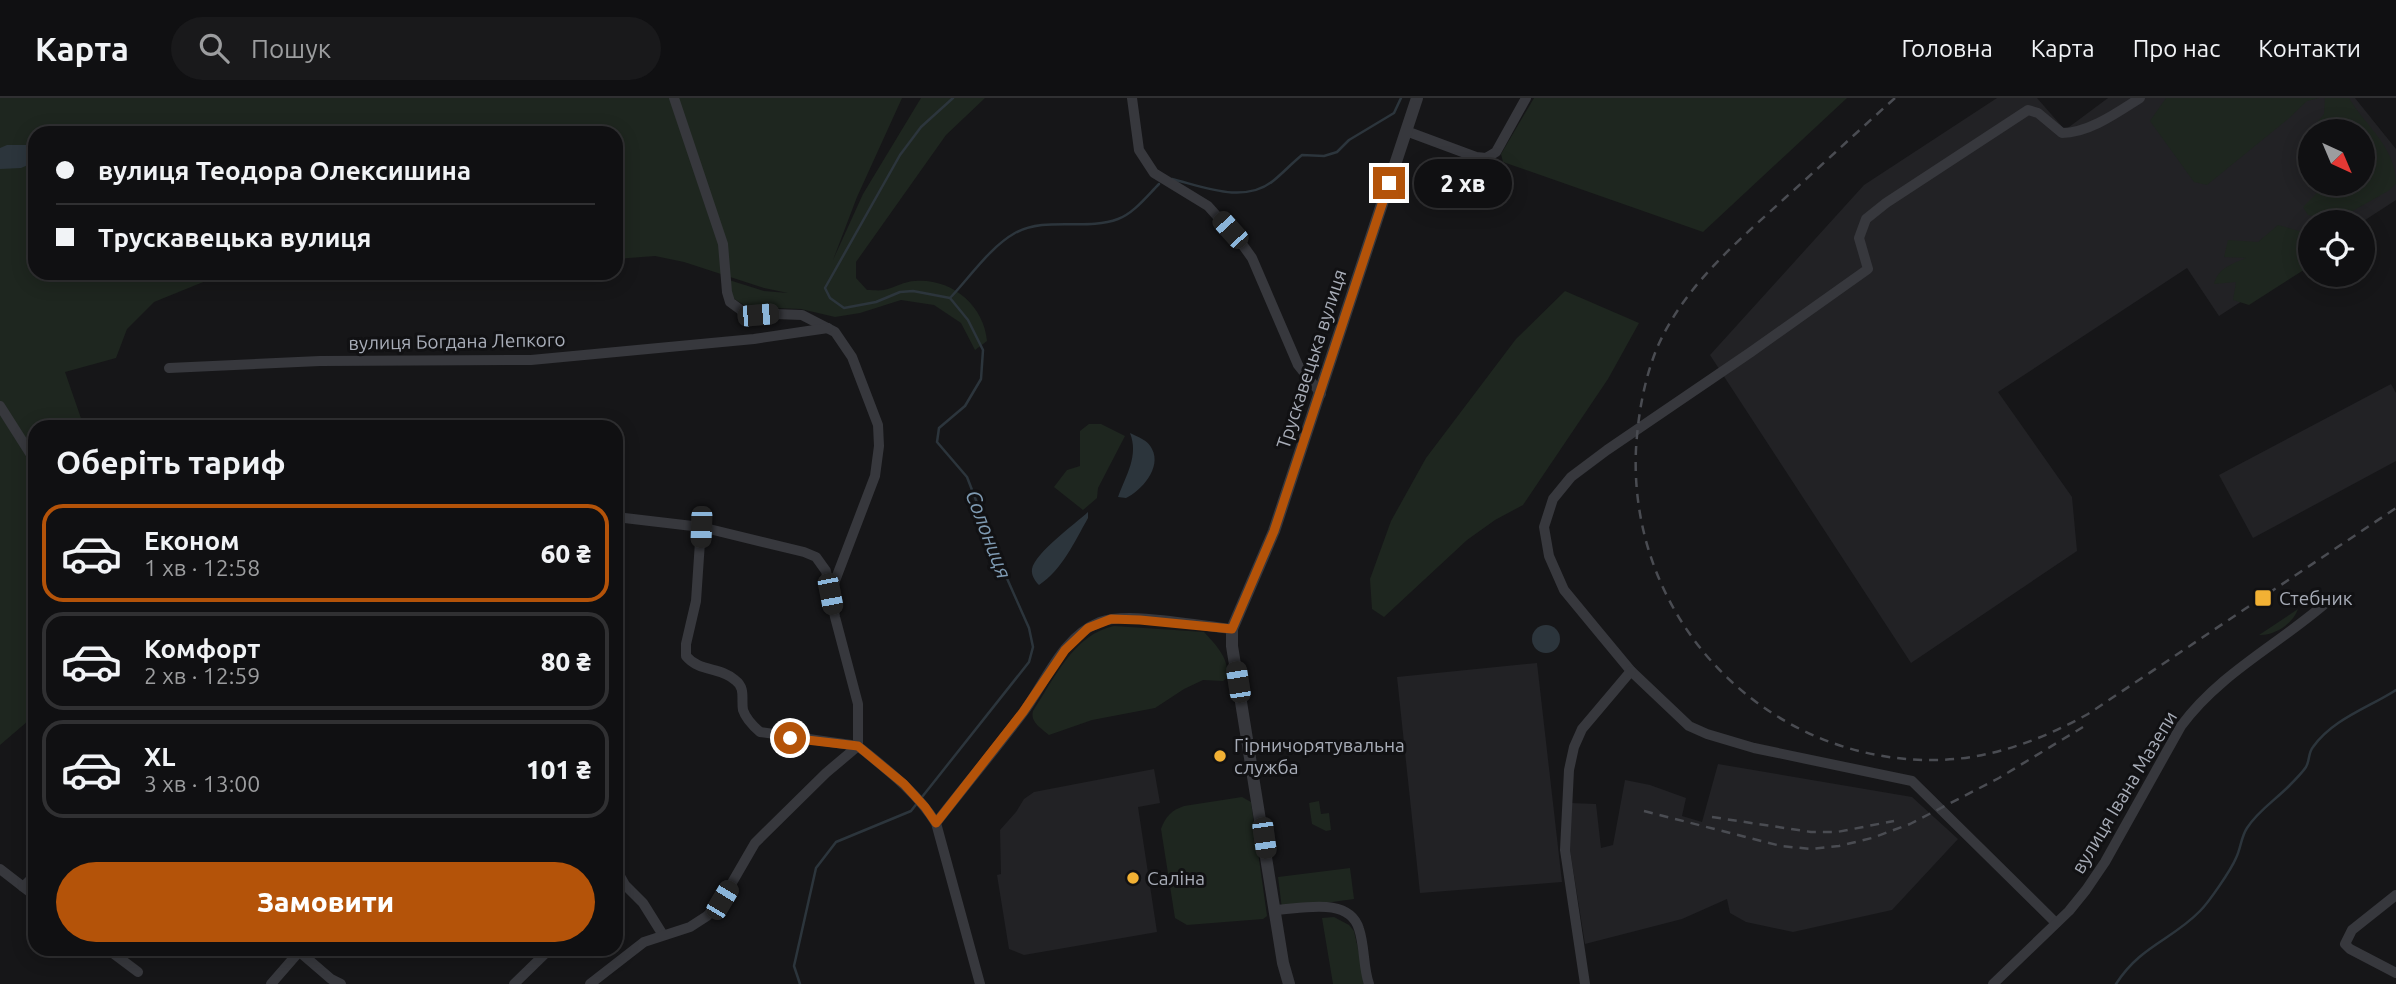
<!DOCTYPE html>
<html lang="uk">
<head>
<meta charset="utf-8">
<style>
  :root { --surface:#101012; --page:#19191b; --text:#f1f3f6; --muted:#9c9d9f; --line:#303032; --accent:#b45309 }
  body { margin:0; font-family:Ubuntu,sans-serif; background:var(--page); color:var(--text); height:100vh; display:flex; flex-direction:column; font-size:26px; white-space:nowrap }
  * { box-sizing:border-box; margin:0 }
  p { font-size:23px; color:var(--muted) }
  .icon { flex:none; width:38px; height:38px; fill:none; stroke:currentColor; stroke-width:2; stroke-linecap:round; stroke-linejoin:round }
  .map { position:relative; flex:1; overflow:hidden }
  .side { position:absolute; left:28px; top:322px; width:595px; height:536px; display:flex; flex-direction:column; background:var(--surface); border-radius:21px; box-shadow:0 4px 18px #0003,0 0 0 2px var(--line) }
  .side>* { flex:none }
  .top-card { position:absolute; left:28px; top:28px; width:595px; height:154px; border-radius:21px; box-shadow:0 4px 18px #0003,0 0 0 2px var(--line); display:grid; align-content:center; height:154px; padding:0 28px; background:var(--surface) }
  .needle { width:46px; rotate:136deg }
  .controls { position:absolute; left:2298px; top:21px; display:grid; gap:14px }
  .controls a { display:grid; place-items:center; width:77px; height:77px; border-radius:50%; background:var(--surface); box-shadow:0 4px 18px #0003,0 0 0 2px var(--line); font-size:35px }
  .end { position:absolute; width:32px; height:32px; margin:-16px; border:9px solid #b45309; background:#fff; box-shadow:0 0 0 4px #fff }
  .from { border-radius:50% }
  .bubble { position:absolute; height:49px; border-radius:24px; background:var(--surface); box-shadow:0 4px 18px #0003,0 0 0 2px var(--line); font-size:23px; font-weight:800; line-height:49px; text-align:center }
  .car { position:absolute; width:21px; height:42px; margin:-21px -10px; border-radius:9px; box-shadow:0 0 5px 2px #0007; background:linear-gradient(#222 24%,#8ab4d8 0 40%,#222 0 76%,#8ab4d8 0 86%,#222 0) }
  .top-card b { display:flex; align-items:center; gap:24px; height:66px; font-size:26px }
  .top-card b+b { border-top:2px solid var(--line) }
  .top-card i { width:18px; height:18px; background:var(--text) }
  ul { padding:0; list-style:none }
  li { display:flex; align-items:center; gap:21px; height:98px; margin:0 14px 10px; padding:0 14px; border:4px solid var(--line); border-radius:21px }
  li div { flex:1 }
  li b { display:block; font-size:26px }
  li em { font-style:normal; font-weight:800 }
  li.current { border-color:var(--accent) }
  li>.icon { width:63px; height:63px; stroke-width:1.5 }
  h2 { padding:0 28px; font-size:32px; line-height:84px }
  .action { display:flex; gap:14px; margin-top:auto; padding:14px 28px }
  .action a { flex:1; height:80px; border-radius:42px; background:var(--accent); color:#fff; font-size:28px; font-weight:800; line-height:80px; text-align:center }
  header { display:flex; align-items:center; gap:42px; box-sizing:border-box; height:98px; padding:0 35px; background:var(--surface); border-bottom:2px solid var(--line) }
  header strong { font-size:33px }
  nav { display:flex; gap:38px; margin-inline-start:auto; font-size:24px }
  .search { width:490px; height:63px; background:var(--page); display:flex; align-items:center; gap:18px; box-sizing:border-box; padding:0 24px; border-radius:38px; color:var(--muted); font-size:26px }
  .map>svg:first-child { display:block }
  .built { fill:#222225; fill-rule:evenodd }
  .green { fill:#1e261f }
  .water { fill:#2c353c }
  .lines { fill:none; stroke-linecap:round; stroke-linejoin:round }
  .stream { stroke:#2c353c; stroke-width:2.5 }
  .minor { stroke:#37383d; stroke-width:10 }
  .tertiary { stroke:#37383d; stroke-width:12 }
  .rail { stroke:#4a4c52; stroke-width:2.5; stroke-dasharray:9 7; stroke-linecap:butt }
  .route { stroke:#b45309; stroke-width:9 }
  .poi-dot { fill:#f2b134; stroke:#111113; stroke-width:2.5 }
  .labels { text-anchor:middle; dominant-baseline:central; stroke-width:6; stroke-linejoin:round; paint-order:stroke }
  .street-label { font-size:19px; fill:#a8adb8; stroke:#111113 }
  .poi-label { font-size:19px; fill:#a8adb8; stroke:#111113; text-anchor:start }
  .water-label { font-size:21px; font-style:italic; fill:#7f9bb3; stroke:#111113 }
</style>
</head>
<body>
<header>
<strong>Карта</strong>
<div class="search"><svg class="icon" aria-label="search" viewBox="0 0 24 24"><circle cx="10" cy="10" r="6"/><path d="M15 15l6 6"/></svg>Пошук</div>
<nav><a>Головна</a><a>Карта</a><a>Про нас</a><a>Контакти</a></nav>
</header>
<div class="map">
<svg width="2396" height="886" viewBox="0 0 2396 886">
  <rect width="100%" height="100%" fill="#161618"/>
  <!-- built -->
  <g class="built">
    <path d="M1997,0h40l28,32 43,-32h247l41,51v51l-34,22h-52v35l-91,59 -32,-48 -189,124 74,105 5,54 -166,112 -201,-308 154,-170zM2310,33h52v53h-52z"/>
    <polygon points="2391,286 2396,295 2396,363 2253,440 2219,377"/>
    <polygon points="1537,565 1562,784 1420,795 1397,579"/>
    <polygon points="1718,666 1912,699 1958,741 1892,812 1793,834 1746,824 1730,815 1727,801 1682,821 1585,846 1570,752 1570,705 1596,706 1601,750 1613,747 1625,682 1650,687 1686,700 1682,718 1702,724"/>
    <polygon points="1154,671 1160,705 1138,709 1157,834 1024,857 1009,851 997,777 1001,776 1000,732 1016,714 1024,701 1034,694"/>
  </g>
  <!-- green -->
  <g class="green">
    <path d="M0,0h902l-45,99 -24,63 30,-66 58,-96h64l-39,37 -90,127v16l11,12c6,0 11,1 17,0 10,-2 21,-9 31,-9 36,-3 69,24 72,60l-12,9 -14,-27 -27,-18 -33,-5 -41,13 -25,4 -34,-8 -54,-2 -14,-9 -4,-18 35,11 24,2 -24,-5 -80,-26 -29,-6 -39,3v-126h-581v140h183v3l-64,26 -27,27 -11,29 -51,14 19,55h-49v288l-35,30z"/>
    <polygon points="1534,0 1847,0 1703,134 1503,64 1501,56"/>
    <polygon points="2166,0 2319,0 2307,3 2288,21 2207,87 2194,84 2150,23"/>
    <path d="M2325,0h24c17,29 47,49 47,86l-8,7 -53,30 -27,-6 -5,-8 23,-23h36v-53h-45l-3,-5 10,-12z"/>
    <path d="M2278,127l21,6 11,-4v39l-61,39 -16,-5 3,-18 -22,2c4,-16 18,-20 32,-26l-22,-1 4,-17 30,2z"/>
    <polygon points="1565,193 1639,225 1608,281 1523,407 1495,422 1467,442 1384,519 1372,511 1370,481 1391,423 1426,360 1516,241"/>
    <polygon points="1089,326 1101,326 1125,338 1098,390 1097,400 1083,412 1054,389 1067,372 1080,368 1080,333"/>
    <path d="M2298,511c-5,15 -24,27 -39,26z"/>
    <path d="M1114,528l90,6c12,13 26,27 23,46l-4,3 -20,-1 -19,9 -29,19 -63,12 -43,15c-8,-7 -19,-13 -16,-24 21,-32 41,-77 81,-85z"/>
    <path d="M1242,699l9,5 16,114 -4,3 -76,6 -12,-7 -14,-89c4,-12 11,-19 23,-23z"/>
    <polygon points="1319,703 1321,716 1329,715 1331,732 1326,733 1312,726 1309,705"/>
    <polygon points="1350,770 1354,801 1282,811 1278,779"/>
    <polygon points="1334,819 1349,827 1354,833 1366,886 1333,886 1322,820"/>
  </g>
  <!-- water -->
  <g class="water">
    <polygon points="7,47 32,47 35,50 35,64 21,70 0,71 0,50"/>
    <path d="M1130,335c8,4 18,7 22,16 10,19 -11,42 -26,49l-8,-1c8,-22 21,-41 12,-64z"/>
    <path d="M1088,414v6c-13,23 -26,52 -49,67 -4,-4 -8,-10 -7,-16 3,-16 43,-45 56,-57z"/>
    <circle cx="1546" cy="541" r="14"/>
  </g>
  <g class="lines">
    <!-- stream -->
    <g class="stream">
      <path d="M1172,81c32,8 72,25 101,2 10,-8 19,-18 29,-26l22,1 13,-4 12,-12 45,-27 7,-15"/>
      <path d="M950,200c20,-21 40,-51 65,-65 31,-17 71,-2 103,-14 16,-6 29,-23 41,-35"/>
      <polyline points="922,699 1029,564 1033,549 1029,530 1001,467 967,379 937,344 939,330 965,308 981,281 983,252 968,222 950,200 913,193 900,194 876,204 844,210 830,200 825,190 900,57 921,29 953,0"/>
      <polyline points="800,886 794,868 816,770 836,744 911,713 918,704"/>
      <path d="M2116,886c24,-38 56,-44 84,-73 9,-9 31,-41 36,-53 5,-10 5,-21 11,-30 11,-17 27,-27 41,-41 6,-6 14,-14 18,-20 4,-7 2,-14 7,-20 20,-28 55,-39 83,-57"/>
    </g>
    <!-- minor -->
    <g class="minor">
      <polyline points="674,0 723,146 727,194 730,204 745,215 802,217 835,234 852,259 878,327 879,348 875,378 830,496"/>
      <polyline points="1132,0 1139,52 1154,75 1208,108 1242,146 1252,160 1298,267 1321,296"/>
      <polyline points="1406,33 1476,59 1486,60 1496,54 1526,0"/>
      <polyline points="169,270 320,263 531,262 754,241 828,230"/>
      <polyline points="0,308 35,363"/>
      <polyline points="616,419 701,429 804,454 816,459 826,473 835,519 858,606 858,648"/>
      <path d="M701,429l-5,74 -10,43v12c13,16 35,11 49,24 11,8 6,19 8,30 3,9 10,16 17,22l98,14"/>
      <path d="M858,648c28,23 58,45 78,77l44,161"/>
      <path d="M936,725c28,-36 58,-72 86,-109 23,-30 39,-77 78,-92 28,-11 100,4 132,7"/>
      <polyline points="0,771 35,798"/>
      <polyline points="616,771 625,787 643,805 663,837"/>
      <polyline points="23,789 35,777"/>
      <polyline points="2396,797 2352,832 2345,846 2350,851 2396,875"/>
      <path d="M1275,812c26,-1 74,-14 84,19 6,18 4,38 10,55"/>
      <path d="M2056,825l-144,-142 -158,-33 -47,-14 -18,-8 -58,-55 -34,-41 -33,-40 -15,-34 -5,-29 9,-28 18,-22 36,-27 144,-98 117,-83 -9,-31 7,-19 20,-16 142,-93 10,3 24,20c27,0 56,-21 78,-35"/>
      <polyline points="106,850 138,874"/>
      <polyline points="295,850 331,881 341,886"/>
      <polyline points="271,886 298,855"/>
      <polyline points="514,886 551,850"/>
      <polyline points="590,886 644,844 690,829 707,818 722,802 755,745 826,675 858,648"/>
      <polyline points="1585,886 1565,752 1569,672 1574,649 1582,631 1631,573"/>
      <path d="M1993,886l76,-73 17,-21 19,-28 76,-136c39,-53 98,-82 146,-124"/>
    </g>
    <!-- tertiary -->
    <polyline class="tertiary" points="1289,886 1283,865 1232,548 1232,531 1274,433 1417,0"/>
    <!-- rail -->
    <g class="rail">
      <path d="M1895,0c-37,33 -73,67 -110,100 -48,44 -101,88 -128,150 -13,32 -19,67 -21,101 -8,171 130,314 301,311 54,-1 104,-20 151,-46l308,-206"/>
      <polyline points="1644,713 1781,748 1811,751 1839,748 1872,740 1910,726 1999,680 2083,629"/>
      <polyline points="1712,719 1811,734 1837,734 1894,723"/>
    </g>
  </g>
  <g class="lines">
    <!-- route -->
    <polyline class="route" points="790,640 858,648 904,686 925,709 936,725 1023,614 1065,552 1088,530 1111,521 1140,522 1232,531 1274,433 1389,85"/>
  </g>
  <!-- markers -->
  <g class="poi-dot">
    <rect x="2254" y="491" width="18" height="18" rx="3.5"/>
    <circle cx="1220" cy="658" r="7"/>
    <circle cx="1133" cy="780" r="7"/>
  </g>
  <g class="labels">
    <!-- street labels -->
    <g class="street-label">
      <text transform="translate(457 243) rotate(-1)">вулиця Богдана Лепкого</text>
      <text transform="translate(1311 261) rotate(-72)">Трускавецька вулиця</text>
      <text transform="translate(2124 694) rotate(-59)">вулиця Івана Мазепи</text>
    </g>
    <!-- poi labels -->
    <g class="poi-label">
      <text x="2279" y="500">Стебник</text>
      <text x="1234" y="647">Гірничорятувальна<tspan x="1234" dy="22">служба</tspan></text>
      <text x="1147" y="780">Саліна</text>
    </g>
    <!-- water labels -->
    <g class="water-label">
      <text transform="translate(989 436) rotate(69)">Солониця</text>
    </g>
  </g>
</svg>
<div class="controls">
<a><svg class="needle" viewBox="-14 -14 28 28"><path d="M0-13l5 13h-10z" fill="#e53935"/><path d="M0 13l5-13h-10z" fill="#9c9d9f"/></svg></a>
<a><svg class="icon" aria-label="locate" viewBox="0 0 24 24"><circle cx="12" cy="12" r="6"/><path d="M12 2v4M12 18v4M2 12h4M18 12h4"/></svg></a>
</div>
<i class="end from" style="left:790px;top:640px"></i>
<i class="end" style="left:1389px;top:85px"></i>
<div class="bubble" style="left:1414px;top:61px;width:98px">2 хв</div>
<i class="car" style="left:1230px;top:132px;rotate:318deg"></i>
<i class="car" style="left:758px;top:217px;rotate:85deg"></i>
<i class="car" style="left:701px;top:429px;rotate:182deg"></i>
<i class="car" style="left:830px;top:496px;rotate:169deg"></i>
<i class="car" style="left:1238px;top:584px;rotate:351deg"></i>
<i class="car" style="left:1264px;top:740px;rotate:172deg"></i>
<i class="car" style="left:722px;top:802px;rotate:31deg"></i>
<div class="top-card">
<b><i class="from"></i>вулиця Теодора Олексишина</b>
<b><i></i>Трускавецька вулиця</b>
</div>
<section class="side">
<h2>Оберіть тариф</h2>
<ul>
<li class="current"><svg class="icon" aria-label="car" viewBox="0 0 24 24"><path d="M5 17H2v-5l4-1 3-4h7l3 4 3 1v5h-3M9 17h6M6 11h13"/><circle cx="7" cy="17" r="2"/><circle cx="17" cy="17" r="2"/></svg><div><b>Економ</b><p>1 хв · 12:58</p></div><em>60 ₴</em></li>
<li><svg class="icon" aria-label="car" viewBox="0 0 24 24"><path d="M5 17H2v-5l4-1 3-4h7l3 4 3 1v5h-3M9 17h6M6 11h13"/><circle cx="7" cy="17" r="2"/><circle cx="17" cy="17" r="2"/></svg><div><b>Комфорт</b><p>2 хв · 12:59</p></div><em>80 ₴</em></li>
<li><svg class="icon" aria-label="car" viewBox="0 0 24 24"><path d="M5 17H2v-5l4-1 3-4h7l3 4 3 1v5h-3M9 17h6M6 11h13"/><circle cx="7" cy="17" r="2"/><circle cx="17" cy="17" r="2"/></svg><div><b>XL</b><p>3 хв · 13:00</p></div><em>101 ₴</em></li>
</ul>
<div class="action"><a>Замовити</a></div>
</section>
</div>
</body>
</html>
